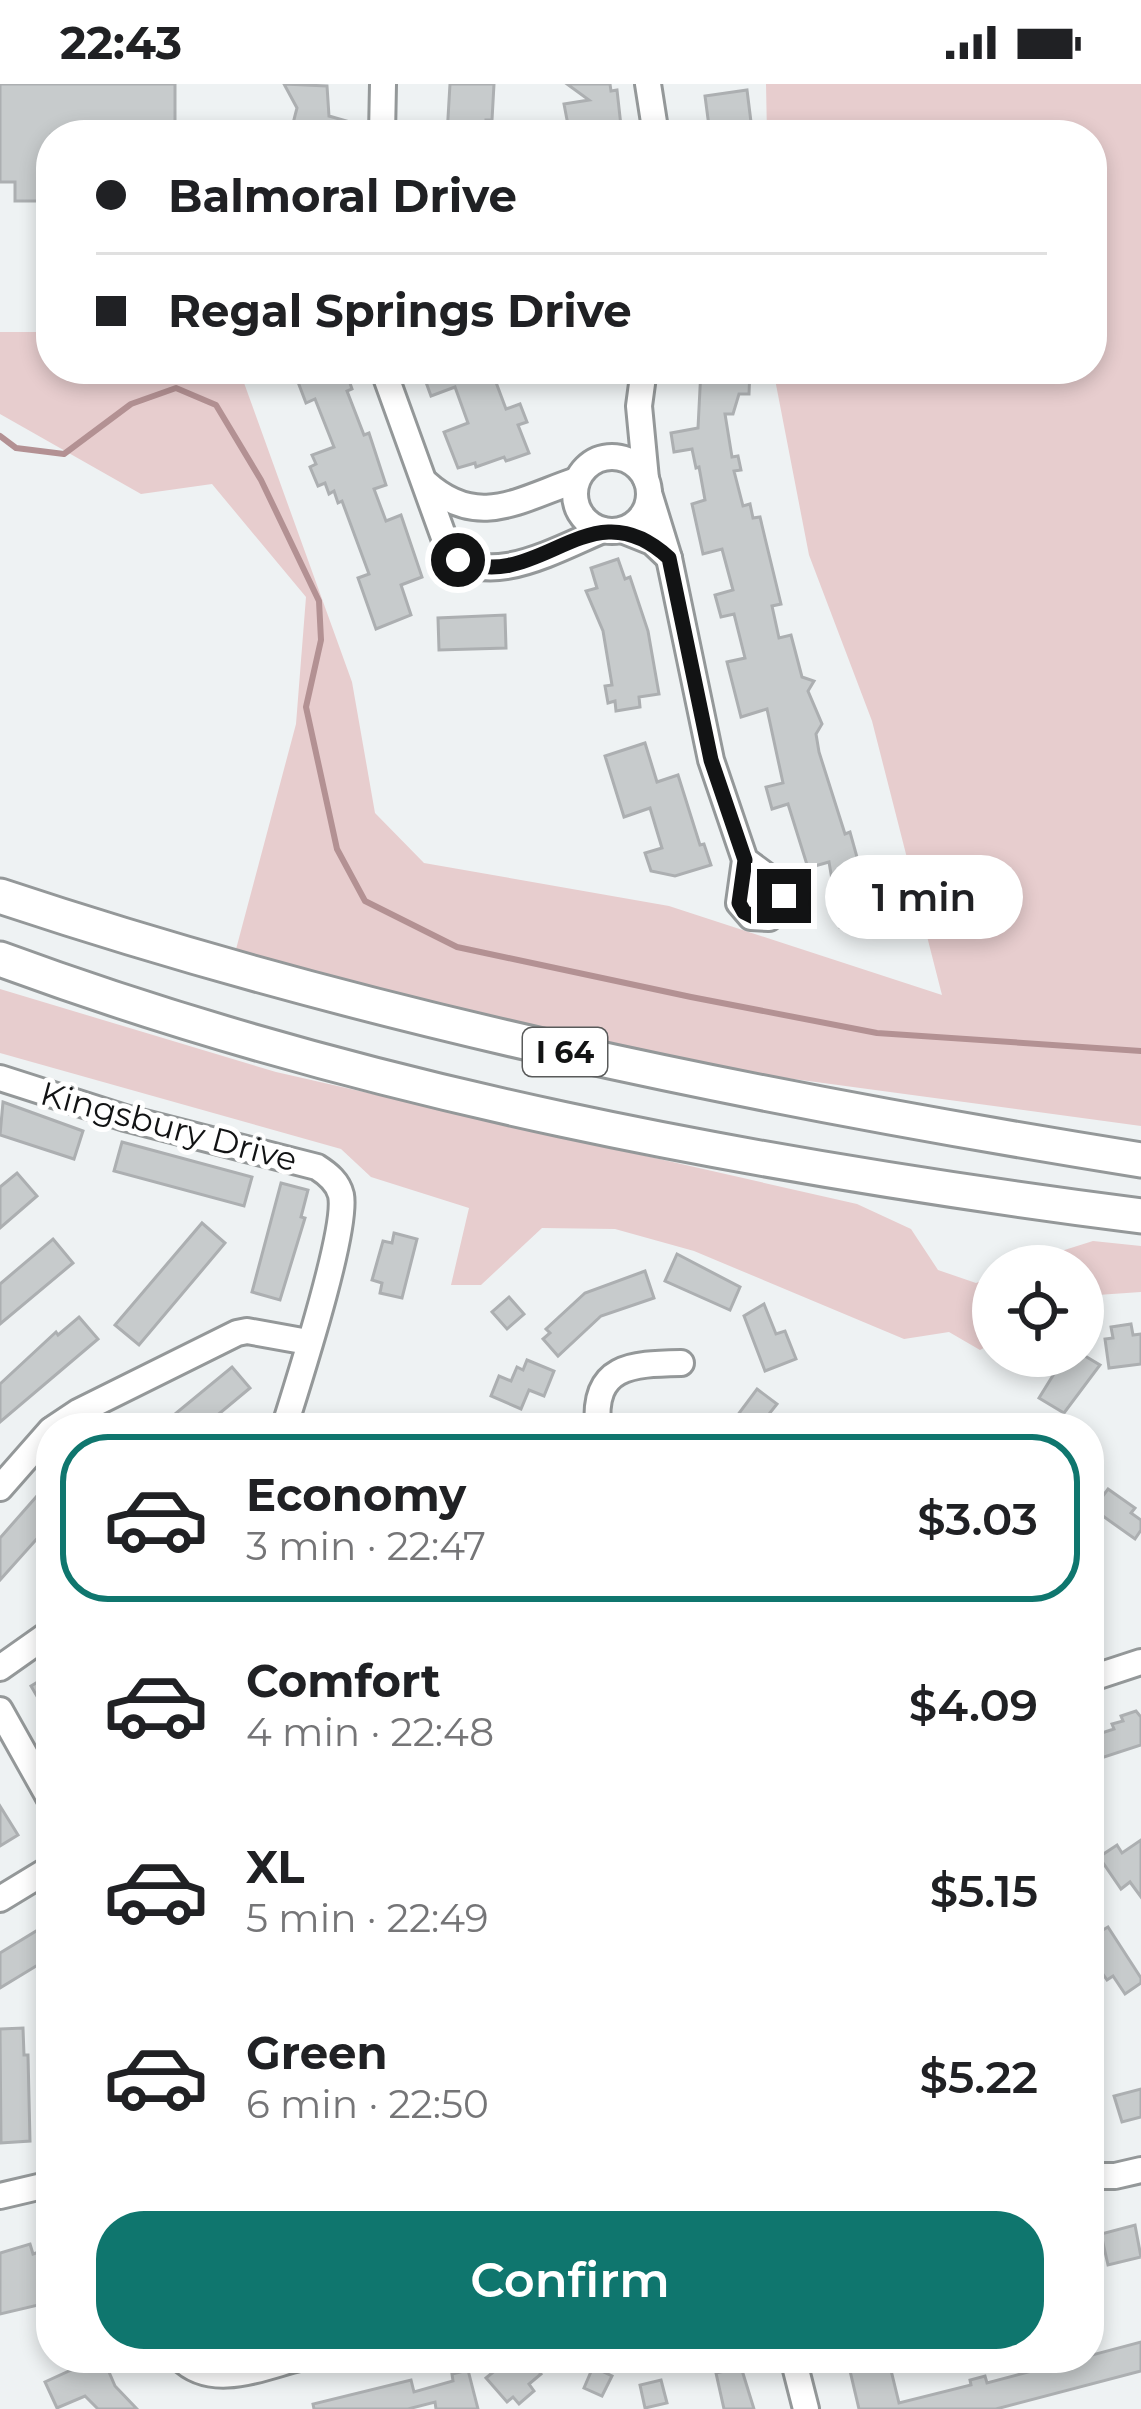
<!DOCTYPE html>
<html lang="en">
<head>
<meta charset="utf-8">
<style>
  :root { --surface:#fff; --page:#f2f2f2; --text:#202124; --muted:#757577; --line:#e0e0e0; --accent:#0f766e }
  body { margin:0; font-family:Montserrat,sans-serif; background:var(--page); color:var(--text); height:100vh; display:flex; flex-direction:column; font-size:45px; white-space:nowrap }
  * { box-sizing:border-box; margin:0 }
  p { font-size:39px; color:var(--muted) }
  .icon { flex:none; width:66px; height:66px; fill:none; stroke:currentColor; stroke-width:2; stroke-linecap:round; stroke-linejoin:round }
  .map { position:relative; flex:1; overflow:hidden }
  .drawer { position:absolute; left:36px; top:1329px; width:1068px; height:960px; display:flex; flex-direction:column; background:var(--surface); border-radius:48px; box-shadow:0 6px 18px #0003 }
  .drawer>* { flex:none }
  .top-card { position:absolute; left:36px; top:36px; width:1071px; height:264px; border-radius:48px; box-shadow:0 6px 18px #0003; display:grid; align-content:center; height:264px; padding:0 60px; background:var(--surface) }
  .fabs { position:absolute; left:972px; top:1161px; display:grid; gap:24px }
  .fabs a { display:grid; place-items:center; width:132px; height:132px; border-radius:50%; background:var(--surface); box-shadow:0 6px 18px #0003; font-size:60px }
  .end { position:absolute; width:54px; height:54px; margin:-27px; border:15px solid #121314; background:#fff; box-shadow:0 0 0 6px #fff }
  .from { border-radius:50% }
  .bubble { position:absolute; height:84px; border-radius:42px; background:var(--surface); box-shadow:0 6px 18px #0003; font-size:39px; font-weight:600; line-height:84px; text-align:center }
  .top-card b { display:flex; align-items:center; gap:42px; height:114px; font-size:45px }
  .top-card b+b { border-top:3px solid var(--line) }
  .top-card i { width:30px; height:30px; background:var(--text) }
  ul { padding:21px 0 0; list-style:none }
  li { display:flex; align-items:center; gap:36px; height:168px; margin:0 24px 18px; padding:0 36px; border:6px solid transparent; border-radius:48px }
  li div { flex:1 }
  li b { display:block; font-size:45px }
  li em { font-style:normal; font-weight:600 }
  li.active { border-color:var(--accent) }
  li>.icon { width:108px; height:108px; stroke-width:1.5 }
  .button { display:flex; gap:24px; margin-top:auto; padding:24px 60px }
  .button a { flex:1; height:138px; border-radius:48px; background:var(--accent); color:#fff; font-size:48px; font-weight:600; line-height:138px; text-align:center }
  .status { display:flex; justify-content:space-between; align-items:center; height:84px; padding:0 60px; background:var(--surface); direction:ltr }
  .status svg { height:33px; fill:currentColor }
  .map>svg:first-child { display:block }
  .green { fill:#e7cdce }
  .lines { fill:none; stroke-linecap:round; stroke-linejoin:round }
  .stream { stroke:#b39193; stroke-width:6 }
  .building { fill:#c7cbcc; stroke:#acafb1; stroke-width:3 }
  .minor-casing { stroke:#949899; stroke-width:30 }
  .highway-casing { stroke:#949899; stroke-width:39 }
  .minor { stroke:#fff; stroke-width:24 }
  .highway { stroke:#fff; stroke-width:33 }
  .route { stroke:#121314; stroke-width:15 }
  .labels { text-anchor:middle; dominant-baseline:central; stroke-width:10; stroke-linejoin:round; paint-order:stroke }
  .shield { fill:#fff; stroke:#595a5a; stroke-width:3 }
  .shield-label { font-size:30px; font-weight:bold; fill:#121314 }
  .street-label { font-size:33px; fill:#121314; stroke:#fff }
</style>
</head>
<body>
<div class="status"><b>22:43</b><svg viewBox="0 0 49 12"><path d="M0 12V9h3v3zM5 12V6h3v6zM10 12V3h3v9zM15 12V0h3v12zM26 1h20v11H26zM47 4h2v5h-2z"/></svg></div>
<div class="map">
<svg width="1141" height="2325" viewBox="0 0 1141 2325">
  <rect width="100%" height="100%" fill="#eef2f3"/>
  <!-- green -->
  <g class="green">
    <polygon points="766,0 1141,0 1141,1042 698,982 312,893 235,869 296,640 306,513 212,400 141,410 0,330 0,248 51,248 51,285 239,285 352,598 375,729 424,779 669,822 942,911 872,637 809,471 773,285 1092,285 1092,51 767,51"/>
    <polygon points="0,905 276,988 857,1120 911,1145 938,1186 976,1199 993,1192 993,1259 980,1266 949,1248 904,1255 694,1167 615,1145 542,1144 481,1201 451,1201 469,1124 371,1093 341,1065 0,969"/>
    <polygon points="1093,1157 1141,1162 1141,1208 1083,1212 1083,1182 1014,1182"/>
  </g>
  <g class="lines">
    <!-- stream -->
    <polyline class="stream" points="0,352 16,364 64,370 131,320 176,304 216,321 261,396 319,517 321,556 306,623 337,765 365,817 457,863 691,913 877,949 1141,967"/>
  </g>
  <!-- building -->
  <g class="building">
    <polygon points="0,0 175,0 175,51 51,51 51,117 15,117 15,98 0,98"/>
    <polygon points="284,0 327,2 329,32 350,38 346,51 290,51 297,24"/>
    <polygon points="450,0 494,0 492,36 486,36 486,51 447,51"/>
    <polygon points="567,0 610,0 611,7 617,6 622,51 580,51 568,41 564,20 589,16"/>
    <polygon points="747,6 752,46 742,47 743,51 710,50 705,12"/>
    <polygon points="293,285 345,285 352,305 347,307 364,351 369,349 386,401 374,405 386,437 401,431 422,493 401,501 411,531 376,545 358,494 369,490 342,417 338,419 334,407 329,410 325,399 318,402 310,383 316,380 312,371 334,363 315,315 306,319"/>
    <polygon points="435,285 491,285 506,325 520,320 527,338 518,341 529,369 506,377 504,373 476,383 475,379 458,384 444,348 468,339 455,303 431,312 423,290"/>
    <polygon points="701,285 750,285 749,310 739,310 733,330 725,330 732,373 738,372 741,386 734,387 743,422 750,420 753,434 760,433 765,454 781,520 772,522 779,554 791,551 802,593 814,597 808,607 822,640 816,650 819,668 845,750 850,748 860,784 864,783 865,788 876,787 880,824 884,828 881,839 840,843 829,778 808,784 788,720 772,725 766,703 783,699 767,625 741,633 727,578 745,574 734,530 721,533 715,511 733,506 722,465 703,470 692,420 705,416 699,383 696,384 692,365 674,368 671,349 698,344"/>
    <polygon points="618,475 625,495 630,493 648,547 659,610 639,613 640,623 616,627 615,617 608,619 605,602 612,601 603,547 586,507 597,504 591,484"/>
    <polygon points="505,531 506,564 439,566 438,534"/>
    <polygon points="645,659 657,698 678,691 700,761 704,760 711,781 675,792 651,787 645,769 662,764 650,724 624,733 605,672"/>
    <polygon points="3,1018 83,1047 74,1075 0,1051"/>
    <polygon points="122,1058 252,1093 244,1122 114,1087"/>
    <polygon points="17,1089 37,1112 0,1144 0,1103"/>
    <polygon points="281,1099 308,1106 301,1133 305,1134 280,1216 252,1208"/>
    <polygon points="202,1139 225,1159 139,1261 115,1241"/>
    <polygon points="394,1149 417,1155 402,1214 380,1209 382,1199 372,1196 383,1157 392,1159"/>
    <polygon points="53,1155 73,1179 0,1240 0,1200"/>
    <polygon points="677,1170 740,1203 730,1226 665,1197"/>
    <polygon points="645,1187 654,1214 601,1232 558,1272 543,1255 550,1249 546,1245 585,1209"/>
    <polygon points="509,1213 524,1230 507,1245 492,1228"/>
    <polygon points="764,1220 776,1250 785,1247 796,1275 765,1287 744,1232"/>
    <polygon points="79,1233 98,1255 0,1338 0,1300 56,1248 58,1251"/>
    <polygon points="1131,1240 1133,1251 1141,1250 1141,1280 1109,1284 1105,1255 1113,1254 1111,1243"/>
    <polygon points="1065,1272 1085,1272 1100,1281 1064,1329 1039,1314"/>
    <polygon points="527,1276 554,1287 544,1312 529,1306 521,1325 491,1312 499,1292 511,1297 517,1283 523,1286"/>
    <polygon points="232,1283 250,1304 202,1344 158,1344"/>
    <polygon points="757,1305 777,1320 758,1344 728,1344"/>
    <polygon points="51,1396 51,1439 0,1496 0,1454"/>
    <polygon points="1108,1405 1135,1424 1131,1429 1141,1436 1141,1446 1135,1455 1093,1425"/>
    <polygon points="51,1590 51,1636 31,1602"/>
    <polygon points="1136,1627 1141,1633 1141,1661 1089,1678 1089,1653 1114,1645 1112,1640 1123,1637 1121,1632"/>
    <polygon points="0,1722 18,1751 0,1762"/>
    <polygon points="1141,1756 1141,1813 1130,1798 1121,1805 1099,1773 1117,1761 1122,1769"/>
    <polygon points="51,1838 51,1873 0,1904 0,1869"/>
    <polygon points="1108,1843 1141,1894 1141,1899 1125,1910 1113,1892 1107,1896 1100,1886 1089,1893 1089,1854"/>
    <polygon points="23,1944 24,1971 28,1971 30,2057 1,2059 0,1945"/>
    <polygon points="1141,2005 1141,2033 1122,2038 1114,2012"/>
    <polygon points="1135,2141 1141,2173 1108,2181 1101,2150"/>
    <polygon points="30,2160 33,2170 51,2164 51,2190 40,2194 47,2219 0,2230 0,2169"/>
    <polygon points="1141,2258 1141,2287 996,2325 859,2325 847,2274 888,2274 899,2319 971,2301 970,2296 985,2292 987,2299"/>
    <polygon points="66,2274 103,2274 115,2302 137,2325 98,2325 85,2312 57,2324 45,2298 71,2286"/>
    <polygon points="510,2274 528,2274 541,2290 529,2300 534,2307 519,2320 513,2313 507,2318 486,2294"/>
    <polygon points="593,2283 612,2292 602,2312 584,2304"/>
    <polygon points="741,2283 754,2325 724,2325 716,2289"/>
    <polygon points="468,2286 478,2325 436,2325 435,2318 408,2325 314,2325 313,2320 411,2296 414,2308 453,2297 452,2290"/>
    <polygon points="661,2296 667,2319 645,2324 640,2301"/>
  </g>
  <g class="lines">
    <!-- minor casing -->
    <g class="minor-casing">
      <g id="minor">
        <polyline points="648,0 656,51"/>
        <polyline points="382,51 383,0"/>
        <path d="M383,285l64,177c33,49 114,1 156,-16"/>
        <polyline points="644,285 639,322 646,395"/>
        <circle cx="612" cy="410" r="37"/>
        <path d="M426,399c52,47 94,16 151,-3"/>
        <polyline points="622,446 652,458 669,474 649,409"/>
        <polyline points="669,474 711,676 745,776 739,819 751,833 769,834 783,821 783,804 745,776"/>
        <path d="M0,994l125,40 192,49c11,7 21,15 24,28 7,35 -44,191 -57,233"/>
        <polyline points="54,1344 78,1328 237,1249 247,1247 308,1258"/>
        <path d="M598,1344c-6,-63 33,-64 83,-65"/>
        <polyline points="0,1404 51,1346"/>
        <polyline points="0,1584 51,1548"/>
        <polyline points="1089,1595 1141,1578"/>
        <polyline points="0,1626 51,1717"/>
        <polyline points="0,1815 51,1784"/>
        <polyline points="1089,2092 1115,2092 1141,2086"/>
        <polyline points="0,2112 51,2100"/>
        <path d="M180,2274c32,32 80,10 119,0"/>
        <polyline points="793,2274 806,2325"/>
      </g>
    </g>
    <!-- highway casing -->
    <g class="highway-casing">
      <g id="highway">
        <path d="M0,812c372,124 755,202 1141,264"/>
        <path d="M0,875c366,135 755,207 1141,257"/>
      </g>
    </g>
    <!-- minor -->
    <use href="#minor" class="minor"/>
    <!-- highway -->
    <use href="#highway" class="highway"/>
  </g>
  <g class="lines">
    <!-- route -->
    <path class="route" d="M458,476c82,35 131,-76 211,-2l42,202 34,100 -6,43 5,9 16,8 17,-6 7,-18"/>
  </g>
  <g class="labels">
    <!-- shield labels -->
    <rect class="shield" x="523" y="944" width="84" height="48" rx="9"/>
    <g class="shield-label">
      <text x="565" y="968">I 64</text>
    </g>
    <!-- street labels -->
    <g class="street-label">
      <text transform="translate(169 1042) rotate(15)">Kingsbury Drive</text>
    </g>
  </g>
</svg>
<div class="fabs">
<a><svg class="icon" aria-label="locate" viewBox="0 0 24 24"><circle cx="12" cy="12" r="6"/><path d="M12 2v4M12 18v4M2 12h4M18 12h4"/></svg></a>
</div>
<i class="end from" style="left:458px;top:476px"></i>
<i class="end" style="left:784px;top:812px"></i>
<div class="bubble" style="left:825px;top:771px;width:198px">1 min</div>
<div class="top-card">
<b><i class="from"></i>Balmoral Drive</b>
<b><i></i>Regal Springs Drive</b>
</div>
<section class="drawer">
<ul>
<li class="active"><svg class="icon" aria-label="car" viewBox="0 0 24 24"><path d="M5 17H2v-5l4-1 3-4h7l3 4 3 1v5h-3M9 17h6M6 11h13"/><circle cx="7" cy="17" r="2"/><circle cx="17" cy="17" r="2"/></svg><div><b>Economy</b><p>3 min · 22:47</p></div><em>$3.03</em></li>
<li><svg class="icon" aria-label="car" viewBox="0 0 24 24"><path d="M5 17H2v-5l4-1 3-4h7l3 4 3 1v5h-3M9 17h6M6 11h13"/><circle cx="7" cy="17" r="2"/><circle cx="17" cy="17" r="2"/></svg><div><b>Comfort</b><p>4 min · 22:48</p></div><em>$4.09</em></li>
<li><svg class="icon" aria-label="car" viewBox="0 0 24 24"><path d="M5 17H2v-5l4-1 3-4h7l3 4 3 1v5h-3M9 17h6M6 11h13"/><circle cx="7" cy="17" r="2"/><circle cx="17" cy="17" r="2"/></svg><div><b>XL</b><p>5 min · 22:49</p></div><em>$5.15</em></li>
<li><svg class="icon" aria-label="car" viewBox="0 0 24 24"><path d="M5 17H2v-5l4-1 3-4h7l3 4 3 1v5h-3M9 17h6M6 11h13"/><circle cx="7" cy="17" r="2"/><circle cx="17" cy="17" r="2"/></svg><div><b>Green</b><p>6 min · 22:50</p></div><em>$5.22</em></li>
</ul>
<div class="button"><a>Confirm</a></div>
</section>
</div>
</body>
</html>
